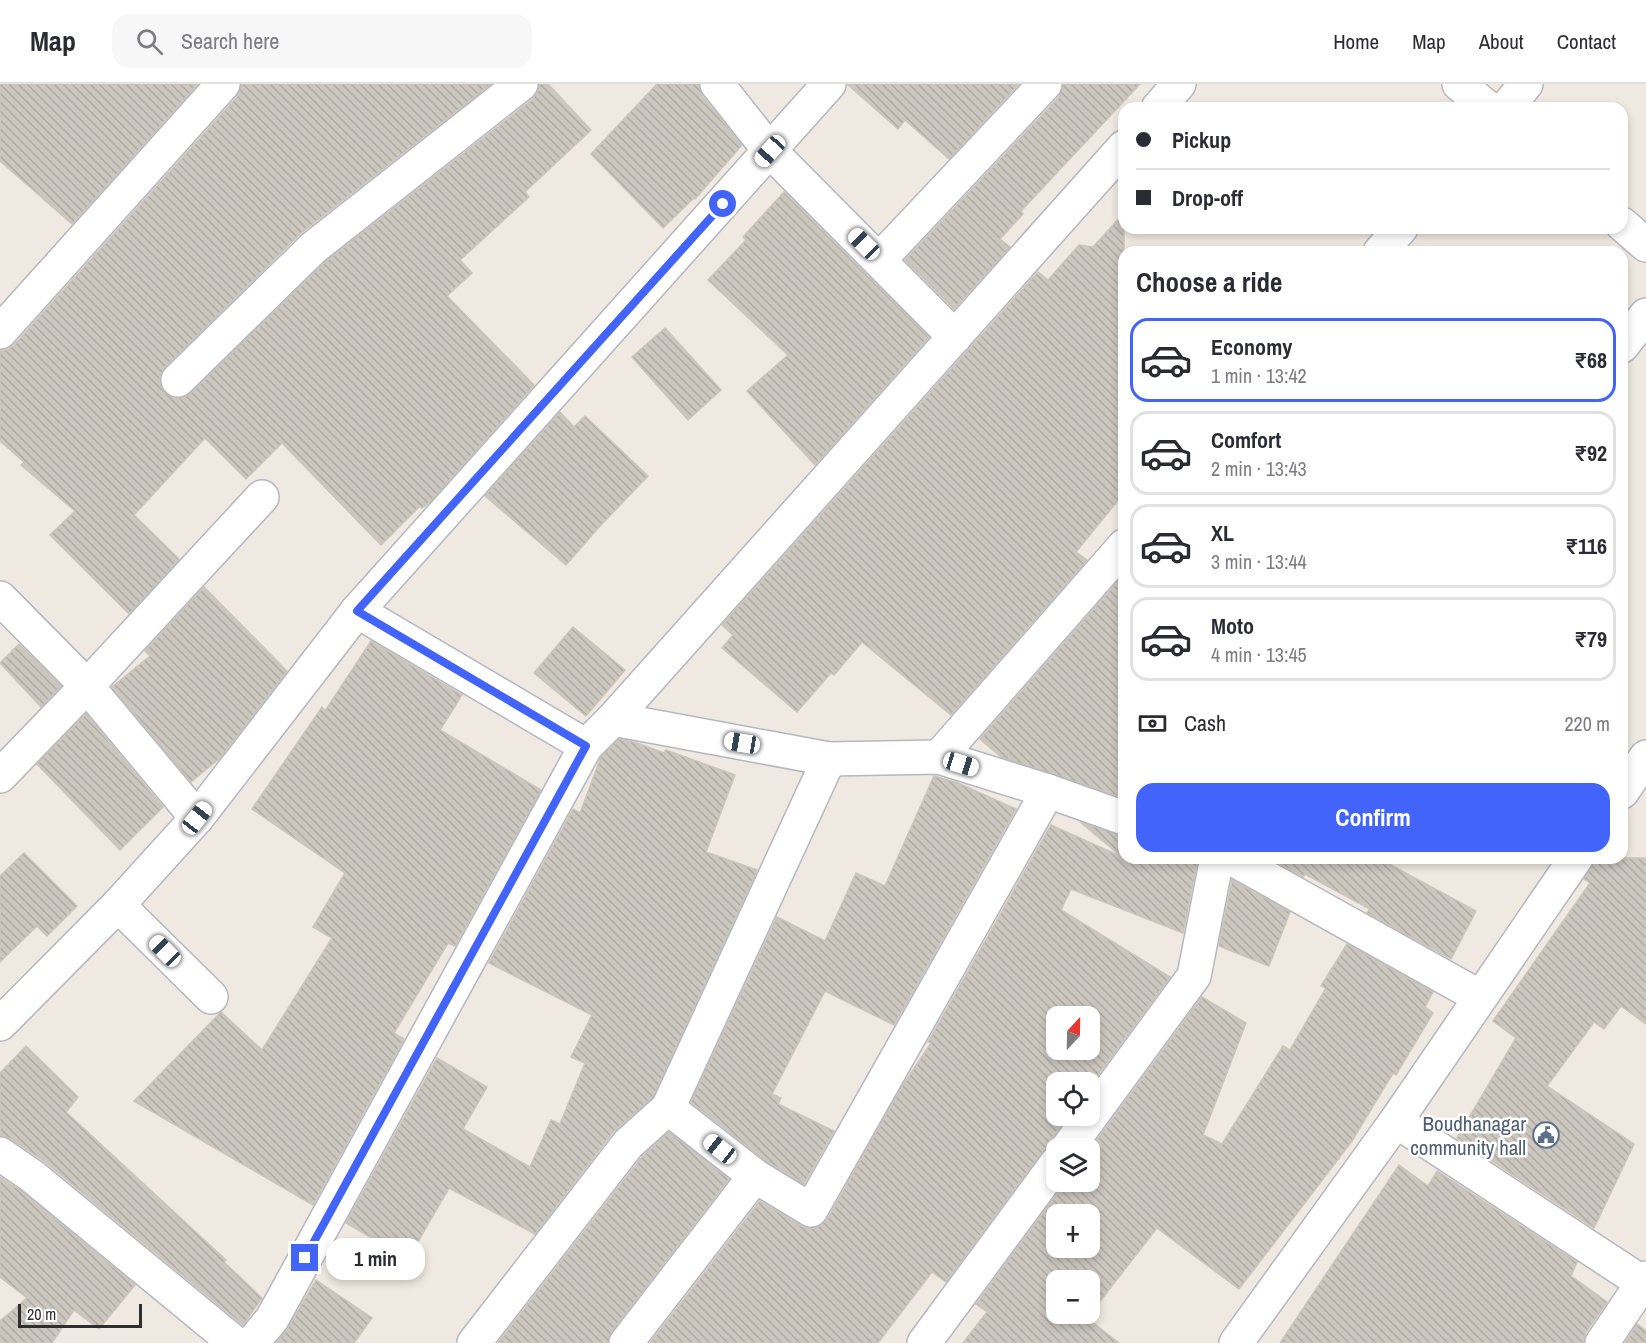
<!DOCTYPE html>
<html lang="en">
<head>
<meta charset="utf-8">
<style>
  :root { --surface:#fff; --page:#f7f7f7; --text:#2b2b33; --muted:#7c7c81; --line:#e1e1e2; --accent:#4264fb }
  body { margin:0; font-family:"Archivo Narrow",sans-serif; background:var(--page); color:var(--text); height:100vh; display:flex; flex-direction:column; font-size:22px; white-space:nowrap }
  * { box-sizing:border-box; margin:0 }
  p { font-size:20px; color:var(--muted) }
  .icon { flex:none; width:33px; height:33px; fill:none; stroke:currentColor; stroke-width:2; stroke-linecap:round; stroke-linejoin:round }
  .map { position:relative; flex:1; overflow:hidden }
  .drawer { position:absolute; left:1118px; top:162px; width:510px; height:618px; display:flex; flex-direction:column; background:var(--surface); border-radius:18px; box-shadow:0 3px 9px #0003 }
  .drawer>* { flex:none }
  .banner { position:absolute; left:1118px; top:18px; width:510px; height:132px; border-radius:18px; box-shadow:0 3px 9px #0003; display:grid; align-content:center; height:132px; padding:0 18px; background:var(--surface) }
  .needle { width:39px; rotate:22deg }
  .fabs { position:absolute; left:1046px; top:922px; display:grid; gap:12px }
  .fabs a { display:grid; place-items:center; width:54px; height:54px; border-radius:12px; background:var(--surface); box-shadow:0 3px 9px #0003; font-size:30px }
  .scale { position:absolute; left:18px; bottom:15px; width:124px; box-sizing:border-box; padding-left:6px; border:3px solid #2e2e2e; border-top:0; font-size:16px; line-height:21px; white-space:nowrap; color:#2e2e2e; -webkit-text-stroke:4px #fff; paint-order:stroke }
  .end { position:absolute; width:27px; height:27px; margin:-14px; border:8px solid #4264fb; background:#fff; box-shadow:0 0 0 3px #fff }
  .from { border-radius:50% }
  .bubble { position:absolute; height:42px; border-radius:18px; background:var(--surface); box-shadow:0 3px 9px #0003; font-size:20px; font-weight:800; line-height:42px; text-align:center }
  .car { position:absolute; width:18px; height:36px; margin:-18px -9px; border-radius:8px; box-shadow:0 0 4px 2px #0007; background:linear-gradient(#fff 24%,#345 0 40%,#fff 0 76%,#345 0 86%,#fff 0) }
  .banner b { display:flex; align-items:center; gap:21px; height:57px; font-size:22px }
  .banner b+b { border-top:2px solid var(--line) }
  .banner i { width:15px; height:15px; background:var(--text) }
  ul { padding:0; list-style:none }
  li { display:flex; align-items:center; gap:18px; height:84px; margin:0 12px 9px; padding:0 6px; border:3px solid var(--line); border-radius:18px }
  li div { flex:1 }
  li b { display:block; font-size:22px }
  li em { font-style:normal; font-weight:800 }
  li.on { border-color:var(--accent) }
  li>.icon { width:54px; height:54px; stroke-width:1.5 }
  h2 { padding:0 18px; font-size:27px; line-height:72px }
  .pay { display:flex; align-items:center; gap:15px; height:66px; padding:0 18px; font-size:22px }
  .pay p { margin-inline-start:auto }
  .action { display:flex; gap:12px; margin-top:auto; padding:12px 18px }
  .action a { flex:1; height:69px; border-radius:18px; background:var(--accent); color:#fff; font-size:24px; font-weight:800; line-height:69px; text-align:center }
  header { display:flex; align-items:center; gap:36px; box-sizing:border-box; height:84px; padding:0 30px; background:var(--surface); border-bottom:2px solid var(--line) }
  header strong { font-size:28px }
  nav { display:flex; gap:33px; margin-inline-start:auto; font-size:21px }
  .search { width:420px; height:54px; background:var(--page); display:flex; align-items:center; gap:15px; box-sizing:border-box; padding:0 21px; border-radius:18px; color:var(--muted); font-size:22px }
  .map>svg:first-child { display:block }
  .building { fill:url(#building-back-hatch); stroke:#cbc5ba; stroke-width:1.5; fill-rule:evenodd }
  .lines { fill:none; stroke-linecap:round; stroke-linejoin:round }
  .street-casing { stroke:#b4b7c1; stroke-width:36 }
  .street { stroke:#fff; stroke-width:33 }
  .route { stroke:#4264fb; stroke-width:8 }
  .labels { text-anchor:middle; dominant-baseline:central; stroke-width:5; stroke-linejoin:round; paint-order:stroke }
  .service-label { font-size:21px; fill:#4e5e75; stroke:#fff; text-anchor:end }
</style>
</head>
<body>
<header>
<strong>Map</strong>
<div class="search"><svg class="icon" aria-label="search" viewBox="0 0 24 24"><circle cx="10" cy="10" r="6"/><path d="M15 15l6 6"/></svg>Search here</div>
<nav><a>Home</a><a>Map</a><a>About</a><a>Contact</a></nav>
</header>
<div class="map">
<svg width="1646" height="1259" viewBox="0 0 1646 1259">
  <defs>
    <pattern id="building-back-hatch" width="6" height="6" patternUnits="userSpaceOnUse" patternTransform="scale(1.5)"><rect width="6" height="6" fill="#cbc7bf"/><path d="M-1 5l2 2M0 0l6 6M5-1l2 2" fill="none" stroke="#afaba4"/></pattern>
  </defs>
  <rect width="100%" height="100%" fill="#efe9e1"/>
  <!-- building -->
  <g class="building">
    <polygon points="0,0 198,0 72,140 0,77"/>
    <polygon points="241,0 491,0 301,149 165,283 160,292 160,301 165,309 174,314 183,314 191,309 325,178 533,15 538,7 539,0 548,0 591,46 525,108 529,113 460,176 472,189 447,212 534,301 431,417 422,424 420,422 381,461 282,359 246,395 205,354 134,431 179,475 129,530 50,451 75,427 21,381 24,378 0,357 0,266 6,266 14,261 237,13"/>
    <polygon points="657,0 699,0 702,12 742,61 695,115 694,114 663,144 591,70"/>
    <polygon points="847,0 1019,0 949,75 905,36 898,45"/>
    <polygon points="1063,0 1140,0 1021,127 1023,130 1000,155 1010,163 954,225 905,176 1059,13"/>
    <polygon points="784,108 929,253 815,381 747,307 788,271 708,196 746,156 743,153"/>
    <polygon points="1124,129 1124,409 1076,468 1087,476 951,631 862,558 834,591 831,589 797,628 722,564 733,551 722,541 1038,188 1048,196 1079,161 1093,163"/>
    <polygon points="665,244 721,306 688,336 632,273"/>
    <polygon points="560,328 574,343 585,332 648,392 600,442 566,481 485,412"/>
    <polygon points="1118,497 1124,501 1124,714 1001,673 980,655"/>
    <polygon points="204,503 287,587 220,674 191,698 112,603 150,572 145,567"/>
    <polygon points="573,543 625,586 586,632 534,589"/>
    <polygon points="371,557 462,611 440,646 541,706 455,862 448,859 394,949 404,955 313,1121 134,1017 221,928 262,966 332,854 313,843 345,789 252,725 322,623 325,627"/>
    <polygon points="19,560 61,602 41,623 0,579"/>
    <polygon points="86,630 163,723 120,766 37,680"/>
    <polygon points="619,655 637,659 664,669 666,666 735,691 706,768 757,786 756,789 653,1013 613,1048 535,1150 449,1104 408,1175 346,1139 437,974 487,1003 463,1045 530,1083 551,1036 560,1040 585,979 571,973 592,931 489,879 573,725 580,729 601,673"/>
    <polygon points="934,692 958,699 1016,725 894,941 825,907 772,1010 781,1014 778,1020 834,1047 804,1100 766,1077 691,1018 777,833 825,857 856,789 885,802"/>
    <path d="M1080,738l44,14v22h74l-15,75 -112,-44 -10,21 109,67 -81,110v-4h-33v33h12l-16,22 -4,9 -7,6 -95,129 -14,-10 -54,71h-228l110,-142 41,25 9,3 10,-3 7,-6 74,-132 30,-45 -3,-1 123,-217 71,32zM1056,933h33v33h-33z"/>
    <polygon points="24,769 77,822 47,852 37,842 0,878 0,792"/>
    <polygon points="1269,774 1378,774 1476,827 1451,875 1367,829 1370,825 1305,790 1303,793"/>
    <polygon points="1596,774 1646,774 1646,940 1621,922 1604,945 1594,938 1547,1002 1634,1060 1594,1144 1457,1054 1516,954 1493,937 1590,799 1584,795"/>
    <polygon points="1232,796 1290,828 1269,882 1219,862"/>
    <path d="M1347,860l86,48 -8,15 8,6 -37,62 -3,-2 -41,68 -113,148 -82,-61 -70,90 32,25h-156l24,-31 -11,-8 90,-122h23v-31l113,-154 44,26 -43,112 19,9 61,-98 7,4 36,-62 -5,-2zM1056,1131h33v33h-33zM1056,1197h33v33h-33z"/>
    <polygon points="26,962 78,1013 66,1028 226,1176 224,1178 262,1214 243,1241 44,1077 11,1055 0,1052 0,989"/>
    <polygon points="669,1048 729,1095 611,1248 608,1259 498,1259 642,1073"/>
    <polygon points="1399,1081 1428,1102 1437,1087 1577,1178 1571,1192 1607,1218 1586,1248 1583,1259 1280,1259"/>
    <polygon points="0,1093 21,1107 135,1201 99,1245 74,1226 52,1259 0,1259 0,1237 27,1214 0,1193"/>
    <polygon points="316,1196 372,1234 354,1259 276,1259 288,1244"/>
    <polygon points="1637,1240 1646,1247 1646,1259 1625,1259"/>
  </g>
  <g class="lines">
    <!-- street casing -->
    <g class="street-casing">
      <g id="street">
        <polyline points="717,0 770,67 955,253"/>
        <polyline points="1459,0 1488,24"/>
        <polyline points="1158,24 1179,0"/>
        <polyline points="1506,24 1526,0"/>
        <polyline points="1622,140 1646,161"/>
        <polyline points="1380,168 1401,144"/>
        <polyline points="879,176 1045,0"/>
        <polyline points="0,248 223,0"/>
        <polyline points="1622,262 1646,231"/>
        <polyline points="178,296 313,164 521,0"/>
        <polyline points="0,514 87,602 197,734"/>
        <polyline points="357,527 586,662"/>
        <polyline points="613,635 829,675 939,673 1048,707 1124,734"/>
        <polyline points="939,673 1124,462"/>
        <polyline points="0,692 87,602 262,413"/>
        <polyline points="1622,708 1646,673"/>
        <polyline points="1231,774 1480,913"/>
        <polyline points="118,821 211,913"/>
        <polyline points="0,940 118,821 197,734 357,527 829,0"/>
        <polyline points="668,1024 755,1092 811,1126 1048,707"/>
        <polyline points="1396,1037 1646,1201"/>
        <polyline points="1067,1065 1194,892 1217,774"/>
        <polyline points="0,1070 32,1092 235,1259"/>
        <polyline points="252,1259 272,1235 586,662 613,635 1124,63"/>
        <polyline points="474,1259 628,1060 668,1024 829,675"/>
        <polyline points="626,1259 755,1092"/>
        <polyline points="924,1259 1056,1080"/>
        <polyline points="1236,1259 1396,1037 1576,774"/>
        <polyline points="1602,1259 1646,1194"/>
      </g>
    </g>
    <!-- street -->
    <use href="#street" class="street"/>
  </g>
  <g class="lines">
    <!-- route -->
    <polyline class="route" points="305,1174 586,662 357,527 723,120"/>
  </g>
  <!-- icons -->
  <defs>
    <g id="civic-ring" transform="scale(1.35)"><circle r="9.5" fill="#fff" stroke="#5c6f8a" stroke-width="1.5"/><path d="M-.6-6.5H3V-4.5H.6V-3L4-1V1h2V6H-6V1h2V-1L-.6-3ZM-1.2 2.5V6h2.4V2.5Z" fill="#5c6f8a"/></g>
  </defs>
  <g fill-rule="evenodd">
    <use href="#civic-ring" x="1546" y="1051"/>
  </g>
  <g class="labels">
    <!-- service labels -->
    <g class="service-label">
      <text x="1526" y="1039">Boudhanagar<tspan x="1526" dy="24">community hall</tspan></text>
    </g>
  </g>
</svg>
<div class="fabs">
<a><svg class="needle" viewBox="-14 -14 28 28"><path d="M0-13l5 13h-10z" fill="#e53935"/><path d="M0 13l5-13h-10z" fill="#7c7c81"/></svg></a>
<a><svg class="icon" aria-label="locate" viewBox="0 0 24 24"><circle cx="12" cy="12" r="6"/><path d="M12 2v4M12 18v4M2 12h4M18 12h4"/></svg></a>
<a><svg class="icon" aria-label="layers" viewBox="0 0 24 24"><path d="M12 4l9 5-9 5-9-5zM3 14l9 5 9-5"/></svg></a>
<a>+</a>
<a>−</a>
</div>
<div class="scale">20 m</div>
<i class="end from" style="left:723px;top:120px"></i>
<i class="end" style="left:305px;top:1174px"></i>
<div class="bubble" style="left:326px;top:1154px;width:99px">1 min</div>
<i class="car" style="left:770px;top:67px;rotate:222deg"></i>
<i class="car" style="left:864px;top:160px;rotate:315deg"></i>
<i class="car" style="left:742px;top:659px;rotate:280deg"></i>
<i class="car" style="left:961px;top:680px;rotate:107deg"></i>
<i class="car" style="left:197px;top:734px;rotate:38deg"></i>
<i class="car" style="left:165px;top:867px;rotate:315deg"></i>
<i class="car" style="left:720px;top:1065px;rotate:308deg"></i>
<div class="banner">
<b><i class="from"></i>Pickup</b>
<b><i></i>Drop-off</b>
</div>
<section class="drawer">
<h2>Choose a ride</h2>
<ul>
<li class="on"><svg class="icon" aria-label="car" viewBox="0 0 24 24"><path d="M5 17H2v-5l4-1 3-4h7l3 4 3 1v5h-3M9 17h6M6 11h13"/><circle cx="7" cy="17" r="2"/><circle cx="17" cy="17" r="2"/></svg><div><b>Economy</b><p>1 min · 13:42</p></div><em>₹68</em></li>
<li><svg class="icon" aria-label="car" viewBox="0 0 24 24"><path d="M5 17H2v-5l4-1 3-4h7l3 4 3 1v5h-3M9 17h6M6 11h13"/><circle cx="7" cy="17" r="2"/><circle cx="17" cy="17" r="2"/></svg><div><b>Comfort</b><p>2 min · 13:43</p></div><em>₹92</em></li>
<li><svg class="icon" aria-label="car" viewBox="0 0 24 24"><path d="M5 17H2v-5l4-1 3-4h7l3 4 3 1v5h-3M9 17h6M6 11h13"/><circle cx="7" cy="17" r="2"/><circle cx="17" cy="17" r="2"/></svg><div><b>XL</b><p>3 min · 13:44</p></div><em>₹116</em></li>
<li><svg class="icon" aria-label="car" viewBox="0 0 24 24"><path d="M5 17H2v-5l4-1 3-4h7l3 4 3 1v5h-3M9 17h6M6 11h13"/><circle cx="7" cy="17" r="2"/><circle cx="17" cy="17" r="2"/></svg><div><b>Moto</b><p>4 min · 13:45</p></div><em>₹79</em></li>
</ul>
<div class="pay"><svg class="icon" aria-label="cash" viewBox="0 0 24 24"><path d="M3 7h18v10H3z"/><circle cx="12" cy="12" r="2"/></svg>Cash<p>220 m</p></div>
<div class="action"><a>Confirm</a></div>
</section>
</div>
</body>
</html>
